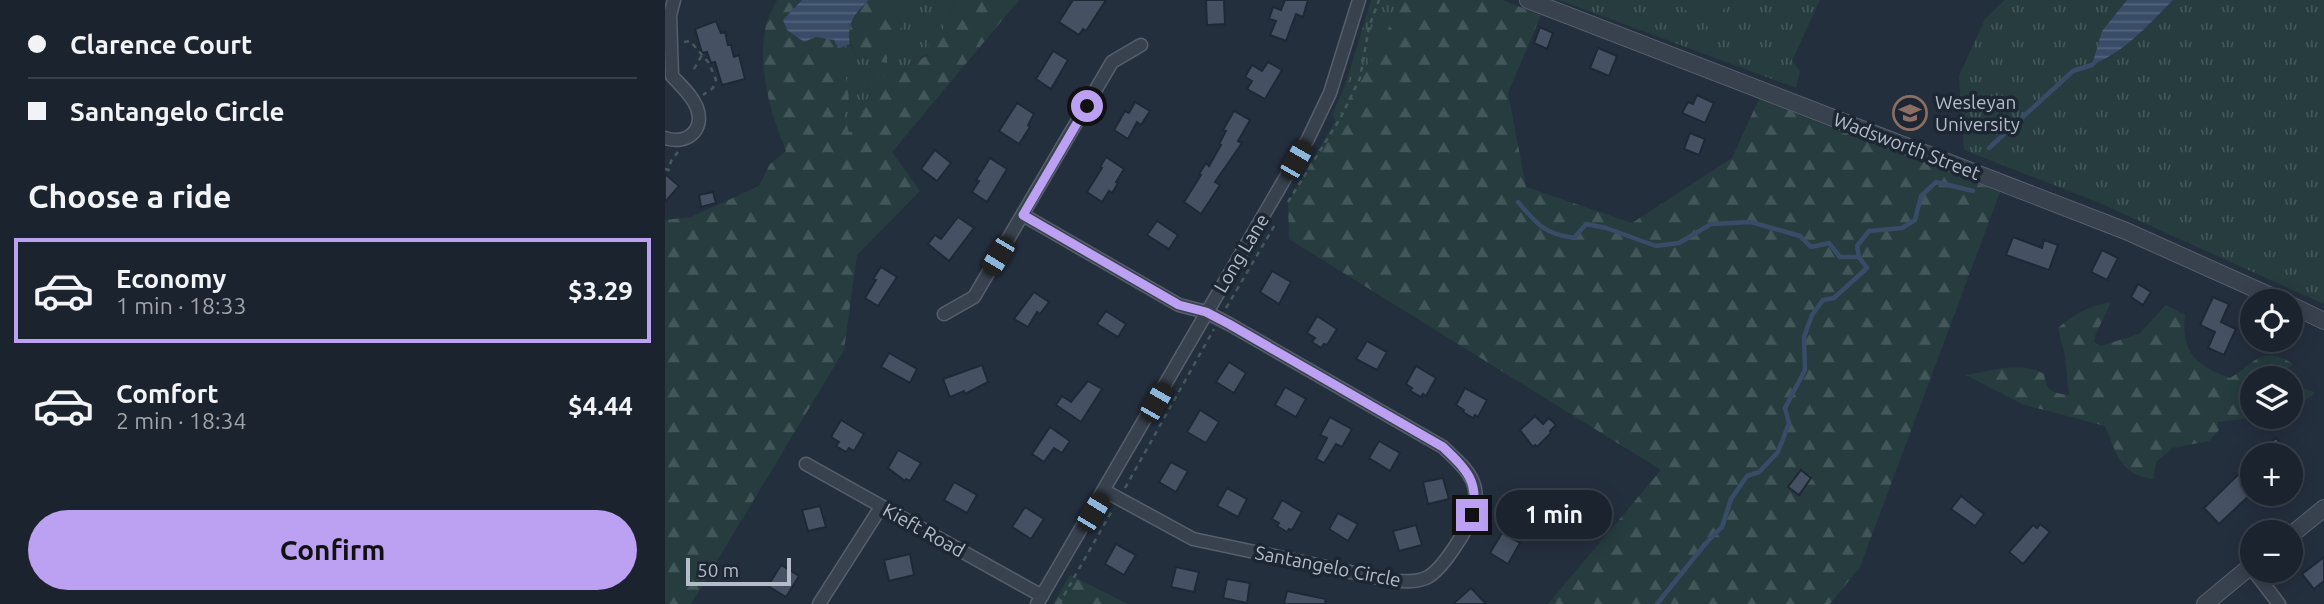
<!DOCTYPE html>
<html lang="en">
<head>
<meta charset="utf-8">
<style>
  :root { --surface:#1b232e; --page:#282f3a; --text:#f1f3f6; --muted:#a0a4aa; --line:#39404a; --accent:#bca0f2 }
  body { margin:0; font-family:Ubuntu,sans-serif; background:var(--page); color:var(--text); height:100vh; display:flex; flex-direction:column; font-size:26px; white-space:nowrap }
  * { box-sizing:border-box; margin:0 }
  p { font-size:23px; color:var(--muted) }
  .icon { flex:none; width:38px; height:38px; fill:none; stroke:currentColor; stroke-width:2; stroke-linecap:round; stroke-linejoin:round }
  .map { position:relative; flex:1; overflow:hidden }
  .drawer { display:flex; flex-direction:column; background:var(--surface); width:665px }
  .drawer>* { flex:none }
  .guide { display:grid; align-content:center; height:154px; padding:0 28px; background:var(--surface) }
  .tools { position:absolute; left:1575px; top:289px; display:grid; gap:14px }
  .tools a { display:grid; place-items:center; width:63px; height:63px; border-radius:50%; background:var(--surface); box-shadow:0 4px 18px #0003,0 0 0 2px var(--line); font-size:35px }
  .scale { position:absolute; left:21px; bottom:18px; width:105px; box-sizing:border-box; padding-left:7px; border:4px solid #b4bcc9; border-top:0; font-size:19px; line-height:24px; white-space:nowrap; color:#b4bcc9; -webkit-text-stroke:5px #1d2633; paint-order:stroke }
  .end { position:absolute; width:32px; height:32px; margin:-16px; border:9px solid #bca0f2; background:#111; box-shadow:0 0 0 4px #111 }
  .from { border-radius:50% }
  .bubble { position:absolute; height:49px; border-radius:24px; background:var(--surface); box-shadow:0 4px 18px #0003,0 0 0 2px var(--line); font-size:23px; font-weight:700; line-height:49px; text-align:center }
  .car { position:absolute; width:21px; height:42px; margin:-21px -10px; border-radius:9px; box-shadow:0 0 5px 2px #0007; background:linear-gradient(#222 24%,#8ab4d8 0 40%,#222 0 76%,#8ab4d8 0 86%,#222 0) }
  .guide b { display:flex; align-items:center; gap:24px; height:66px; font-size:26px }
  .guide b+b { border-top:2px solid var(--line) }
  .guide i { width:18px; height:18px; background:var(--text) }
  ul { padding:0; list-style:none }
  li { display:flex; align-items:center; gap:21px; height:105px; margin:0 14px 10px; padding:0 14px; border:4px solid transparent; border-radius:0px }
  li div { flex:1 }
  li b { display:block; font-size:26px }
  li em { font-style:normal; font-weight:700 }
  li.on { border-color:var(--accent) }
  li>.icon { width:63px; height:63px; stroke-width:1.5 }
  h2 { padding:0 28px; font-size:32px; line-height:84px }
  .primary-button { display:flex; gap:14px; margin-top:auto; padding:14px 28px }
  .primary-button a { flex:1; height:80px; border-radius:42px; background:var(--accent); color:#111; font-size:28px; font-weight:700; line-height:80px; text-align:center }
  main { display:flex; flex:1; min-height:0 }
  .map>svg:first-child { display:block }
  .grass { fill:url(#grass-tufts) }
  .forest { fill:url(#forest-firs) }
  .pitch { fill:#263c3f }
  .water { fill:url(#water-rules) }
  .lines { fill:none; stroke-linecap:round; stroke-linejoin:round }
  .stream { stroke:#394c67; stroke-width:4.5 }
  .building { fill:#455162; stroke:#1f2835; stroke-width:2 }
  .minor-casing { stroke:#565f6c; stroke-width:15 }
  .tertiary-casing { stroke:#565f6c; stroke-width:18 }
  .path { stroke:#44595c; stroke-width:2.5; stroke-dasharray:5 5; stroke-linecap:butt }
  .minor { stroke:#38414e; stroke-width:12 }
  .tertiary { stroke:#38414e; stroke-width:16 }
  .route { stroke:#bca0f2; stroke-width:9 }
  .labels { text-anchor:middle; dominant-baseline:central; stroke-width:7; stroke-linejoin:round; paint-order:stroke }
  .poi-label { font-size:19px; fill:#b4bcc9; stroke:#1d2633; text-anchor:start }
  .street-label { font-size:19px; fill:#b4bcc9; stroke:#1d2633 }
</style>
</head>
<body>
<main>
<section class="drawer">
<div class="guide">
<b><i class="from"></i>Clarence Court</b>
<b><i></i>Santangelo Circle</b>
</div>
<h2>Choose a ride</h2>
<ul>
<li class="on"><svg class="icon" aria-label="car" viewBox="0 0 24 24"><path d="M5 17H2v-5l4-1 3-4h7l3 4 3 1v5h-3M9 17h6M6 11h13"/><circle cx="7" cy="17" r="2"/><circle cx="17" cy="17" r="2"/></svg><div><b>Economy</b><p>1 min · 18:33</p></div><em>$3.29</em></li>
<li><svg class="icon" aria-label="car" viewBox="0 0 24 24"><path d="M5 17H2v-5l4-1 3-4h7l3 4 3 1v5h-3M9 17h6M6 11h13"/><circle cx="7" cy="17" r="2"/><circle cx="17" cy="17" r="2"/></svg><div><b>Comfort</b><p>2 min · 18:34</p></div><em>$4.44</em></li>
</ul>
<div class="primary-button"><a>Confirm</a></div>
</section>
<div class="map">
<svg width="1659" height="604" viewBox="0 0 1659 604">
  <defs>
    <pattern id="grass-tufts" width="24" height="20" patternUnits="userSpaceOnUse" patternTransform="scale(1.75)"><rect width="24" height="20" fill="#263c3f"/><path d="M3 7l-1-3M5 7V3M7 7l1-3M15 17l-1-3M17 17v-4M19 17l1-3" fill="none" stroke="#435659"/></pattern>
    <pattern id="forest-firs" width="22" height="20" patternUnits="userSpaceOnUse" patternTransform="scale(1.75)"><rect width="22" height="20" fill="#263c3f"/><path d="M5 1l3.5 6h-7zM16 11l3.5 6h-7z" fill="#435659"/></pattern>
    <pattern id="water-rules" width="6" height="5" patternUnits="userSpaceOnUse" patternTransform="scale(1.75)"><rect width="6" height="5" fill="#394c67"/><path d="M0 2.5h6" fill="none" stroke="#53647b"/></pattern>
  </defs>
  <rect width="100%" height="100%" fill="#242f3e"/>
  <!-- grass -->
  <g class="grass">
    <polygon points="233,0 290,0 278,30 266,40 263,54 233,71 209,79 202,87 207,94 192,110 188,131 183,133 178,113 184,99 169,62 173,48 185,44 193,59 211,56 216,61 221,56 236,27 230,8"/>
    <polygon points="706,0 738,0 710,54 671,121 667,115 681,83"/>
    <polygon points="894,0 1155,0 1127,61 1135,71 1131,88"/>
    <path d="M1340,0h122l-25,31 -9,34c32,-13 55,-40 80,-65h151v304l-222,-100 -138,-54 -5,-74 26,-57z"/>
  </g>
  <!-- forest -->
  <g class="forest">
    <path d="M112,0h25l-19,20 4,10 17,12 12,-5 18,3 4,8 -4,14 11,9 4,28 -6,14 6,19 4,-1 4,-21 15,-16 -5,-7 7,-8 24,-8 30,-16 2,-15 13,-10 12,-30h64l-127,152 28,39 -63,64 -13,95 -153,254h-26v-384l26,-3 68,-31 11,-22 16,-13c-16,-40 -29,-83 -20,-126 2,-9 8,-17 11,-25z"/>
    <path d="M204,0h29l-3,8 6,19 -14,29v7l-6,-1 -6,-6 -17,3c-15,-29 -10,-36 11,-59z"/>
    <polygon points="738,0 837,0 876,15 843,93 861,187 967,223 1067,158 1094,99 1335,192 1195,567 1165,604 883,604 996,470 624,239 623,202 710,54"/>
    <path d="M1446,302l-16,34 -1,6 7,4 38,-12 27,-29 19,10c-5,37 12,51 45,63 27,-15 30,-34 63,-14l-13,14h-28v38l8,1 -43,5 2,8 -10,11 -37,7 -16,14 -3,17c-34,-5 -36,-25 -48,-53l-83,-22 -56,-29c25,-4 55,-14 78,-1 2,17 8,19 25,21l-4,-39 -7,-28c15,-13 32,-23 53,-26z"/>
    <polygon points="1626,384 1649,392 1647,396 1626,409"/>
    <polygon points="405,575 463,604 388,604"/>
  </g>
  <!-- pitch -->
  <polygon class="pitch" points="1007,0 1065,0 1045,28"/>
  <!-- water -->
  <g class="water">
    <path d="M137,0h67c-15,15 -22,22 -19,44l-12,4 -4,-8 -18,-3 -12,5 -17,-12 -4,-10z"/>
    <path d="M1462,0h46c-25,25 -48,52 -81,65l10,-34z"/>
  </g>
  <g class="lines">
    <!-- stream -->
    <g class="stream">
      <polyline points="1324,148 1408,71 1427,65 1431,61"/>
      <path d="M853,202c19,22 26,32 56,36l12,-14 20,4 50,18 23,-3 32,-19 40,-2 49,14 11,11 18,-4 11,14h19"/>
      <polyline points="992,604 1041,543 1057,527 1066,499 1082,476 1094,472 1113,452 1124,423 1120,408 1140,370 1139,337 1147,315 1158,300 1169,298 1202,268 1194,257 1192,246 1204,231 1237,228 1250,220 1256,196 1271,182 1308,191"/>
    </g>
  </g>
  <!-- building -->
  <g class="building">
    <polygon points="408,0 441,0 421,31 418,29 414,35 394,22"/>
    <polygon points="541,0 559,0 560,24 542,25"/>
    <polygon points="620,0 643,0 638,17 631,14 621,41 605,35 611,21 604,19 608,7 616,10"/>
    <polygon points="51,21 56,33 60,32 63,45 66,45 69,57 74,55 80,79 57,85 50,62 46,63 42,52 37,53 30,29"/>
    <polygon points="875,27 888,33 882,49 869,43"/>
    <polygon points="933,48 952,56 944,76 925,68"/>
    <polygon points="388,51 403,60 386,89 371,79"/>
    <polygon points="603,62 617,70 600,99 582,89 587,81 580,77 587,65 597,71"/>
    <polygon points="1032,95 1049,103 1040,123 1017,113 1023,102 1028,104"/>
    <polygon points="470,102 485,111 476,125 472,122 463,139 449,130 460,111 464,113"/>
    <polygon points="352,103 369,114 363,125 365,127 354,144 334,131"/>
    <polygon points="569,111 585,120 573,141 577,143 550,182 555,185 536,214 519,202 536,175 534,174 541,163 544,166 556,145 554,144 561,131 558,130"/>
    <polygon points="1025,133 1040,139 1034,155 1019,149"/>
    <polygon points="270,150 286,163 272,181 256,169"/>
    <polygon points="441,157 459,169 451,182 453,183 447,193 444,191 437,202 422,192 437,168 435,167"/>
    <polygon points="325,158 342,169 322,202 307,192 314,181 311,180"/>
    <polygon points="0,174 14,186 0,202"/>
    <polygon points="48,192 51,203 36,207 34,195"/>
    <polygon points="293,217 309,228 284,261 263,244 270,235 276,239"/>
    <polygon points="492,221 513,235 504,249 482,235"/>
    <polygon points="1348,237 1377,248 1379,240 1393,245 1384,270 1341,255"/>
    <polygon points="1437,250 1453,258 1442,280 1426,272"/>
    <polygon points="216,267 232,277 213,306 200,298 211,280 208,279"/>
    <polygon points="607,271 626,282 614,304 595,292"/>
    <polygon points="1473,284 1486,292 1478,305 1466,297"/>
    <polygon points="369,292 384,302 375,314 372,312 363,327 349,319"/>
    <polygon points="1548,297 1564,304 1556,322 1571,329 1559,355 1543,348 1550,332 1535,325"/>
    <polygon points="441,311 461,324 453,337 432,324"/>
    <polygon points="652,316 672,329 662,345 659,344 656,348 647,342 650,338 642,333"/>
    <polygon points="702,341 722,352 712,370 691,359"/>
    <polygon points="224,353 252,369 245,383 216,367"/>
    <polygon points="564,362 581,373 569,393 551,382"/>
    <polygon points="317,365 323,382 300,394 299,391 285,397 278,379"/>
    <polygon points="751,366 771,378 761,396 758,394 756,397 745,391 747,388 741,384"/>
    <polygon points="423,381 437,389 416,422 391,405 397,396 406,402"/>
    <polygon points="620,387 641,399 631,417 610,405"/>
    <polygon points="800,388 822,400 813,417 810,415 808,418 798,412 799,410 791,405"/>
    <polygon points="535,410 554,422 541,443 522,432"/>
    <polygon points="870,416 878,424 884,418 891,425 885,431 886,433 872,447 870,445 868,447 855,430"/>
    <polygon points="665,417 687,429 677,447 671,444 659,463 651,459 662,438 655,435"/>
    <polygon points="176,420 199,434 189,451 184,448 181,452 171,446 174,442 166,437"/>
    <polygon points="385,427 405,441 397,453 389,448 379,462 367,454"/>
    <polygon points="1611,438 1626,455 1592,455 1605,443"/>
    <polygon points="714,441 735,453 725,471 704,458"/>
    <polygon points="233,450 256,463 245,481 241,479 240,481 223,468"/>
    <polygon points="1587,461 1587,493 1554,524 1539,508"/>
    <polygon points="506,462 523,471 511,492 494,482"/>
    <polygon points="1136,470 1146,478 1134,495 1123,487"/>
    <polygon points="778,478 784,499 763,504 758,482"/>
    <polygon points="289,482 312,495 302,513 279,500"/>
    <polygon points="562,488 582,499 573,517 552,506"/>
    <polygon points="881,490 898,499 888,520 870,510"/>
    <polygon points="1296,496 1319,514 1310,526 1286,509"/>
    <polygon points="617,500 637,512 627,530 624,529 622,532 612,526 614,523 607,519"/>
    <polygon points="155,506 161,527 143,531 137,510"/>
    <polygon points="360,507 379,519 366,539 347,527"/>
    <polygon points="673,513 693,524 683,541 664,529"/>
    <polygon points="1375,524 1385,532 1358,564 1344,552 1368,525 1372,528"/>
    <polygon points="751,525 757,545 734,551 728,531"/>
    <polygon points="837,533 855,543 843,564 825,553"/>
    <polygon points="451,544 471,555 459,575 440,564"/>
    <polygon points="245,554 249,575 224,581 219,560"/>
    <polygon points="1659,557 1659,581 1649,589 1637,574"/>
    <polygon points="116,565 134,576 121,597 103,586"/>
    <polygon points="511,567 534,572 529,592 506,587"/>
    <polygon points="562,579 585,583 582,603 558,598"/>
    <polygon points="806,588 821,604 788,604"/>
    <polygon points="622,591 661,599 660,604 619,604"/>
  </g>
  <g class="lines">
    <!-- minor casing -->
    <g class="minor-casing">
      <g id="minor">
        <path d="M0,138c21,7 40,-7 32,-30 -5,-13 -16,-22 -25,-32l-2,-61 4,-15"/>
        <path d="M358,215l156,90 27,7 23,12 214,123c10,10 23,20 29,33 5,10 4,22 1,32 -5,17 -31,59 -47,66 -12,5 -26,3 -38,2l-195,-41 -88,-48"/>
        <polyline points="279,314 309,297 447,62 476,45"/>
        <polyline points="141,464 377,596"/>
        <polyline points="1588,570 1614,604"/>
        <polyline points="154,604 216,507"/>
        <polyline points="372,604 643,139 665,93 694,0"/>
      </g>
    </g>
    <!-- tertiary casing -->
    <g class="tertiary-casing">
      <g id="tertiary">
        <polyline points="863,0 1461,231 1617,301"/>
        <polyline points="1626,305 1659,321"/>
        <polyline points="1626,535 1659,508"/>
        <polyline points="1540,604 1587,565"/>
      </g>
    </g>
    <!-- path -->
    <g class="path">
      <polyline points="19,42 25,41 44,63 51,80 48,88 38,95"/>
      <polyline points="29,69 37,55"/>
      <polyline points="0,169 4,170 6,161 13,152"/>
      <polyline points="623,202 676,117 695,78 704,27 714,0"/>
      <polyline points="561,308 611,223"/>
      <polyline points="460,488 549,329"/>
      <polyline points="394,604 448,509"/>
    </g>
    <!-- minor -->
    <use href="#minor" class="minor"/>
    <!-- tertiary -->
    <use href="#tertiary" class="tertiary"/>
  </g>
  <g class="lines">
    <!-- route -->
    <path class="route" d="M422,106l-64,109 156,90 27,7 23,12 214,123c23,22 37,35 29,68"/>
  </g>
  <!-- icons -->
  <defs>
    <g id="university-ring" transform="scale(1.75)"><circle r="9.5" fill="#1d2633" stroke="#8d6e63" stroke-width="1.5"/><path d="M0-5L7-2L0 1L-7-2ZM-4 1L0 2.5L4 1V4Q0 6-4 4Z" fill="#8d6e63"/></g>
  </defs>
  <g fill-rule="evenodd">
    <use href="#university-ring" x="1245" y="113"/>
  </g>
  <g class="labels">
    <!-- poi labels -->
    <g class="poi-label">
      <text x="1270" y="102">Wesleyan<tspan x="1270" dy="22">University</tspan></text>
    </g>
    <!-- street labels -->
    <g class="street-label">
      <text transform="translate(1242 146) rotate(21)">Wadsworth Street</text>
      <text transform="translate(576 253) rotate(-59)">Long Lane</text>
      <text transform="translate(259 530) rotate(29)">Kieft Road</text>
      <text transform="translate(663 566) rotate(11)">Santangelo Circle</text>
    </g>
  </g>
</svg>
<div class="tools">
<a><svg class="icon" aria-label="locate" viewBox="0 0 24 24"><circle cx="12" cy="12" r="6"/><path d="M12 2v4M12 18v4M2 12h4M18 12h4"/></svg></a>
<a><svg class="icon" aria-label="layers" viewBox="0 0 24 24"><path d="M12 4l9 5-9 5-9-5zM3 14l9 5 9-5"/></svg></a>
<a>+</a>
<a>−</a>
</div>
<div class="scale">50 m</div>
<i class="end from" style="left:422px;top:106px"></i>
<i class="end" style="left:807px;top:515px"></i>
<div class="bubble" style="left:831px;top:490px;width:116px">1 min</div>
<i class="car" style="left:631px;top:160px;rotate:30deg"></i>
<i class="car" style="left:333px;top:256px;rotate:211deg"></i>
<i class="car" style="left:491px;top:402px;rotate:30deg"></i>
<i class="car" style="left:428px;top:512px;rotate:31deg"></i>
</div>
</main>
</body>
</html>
